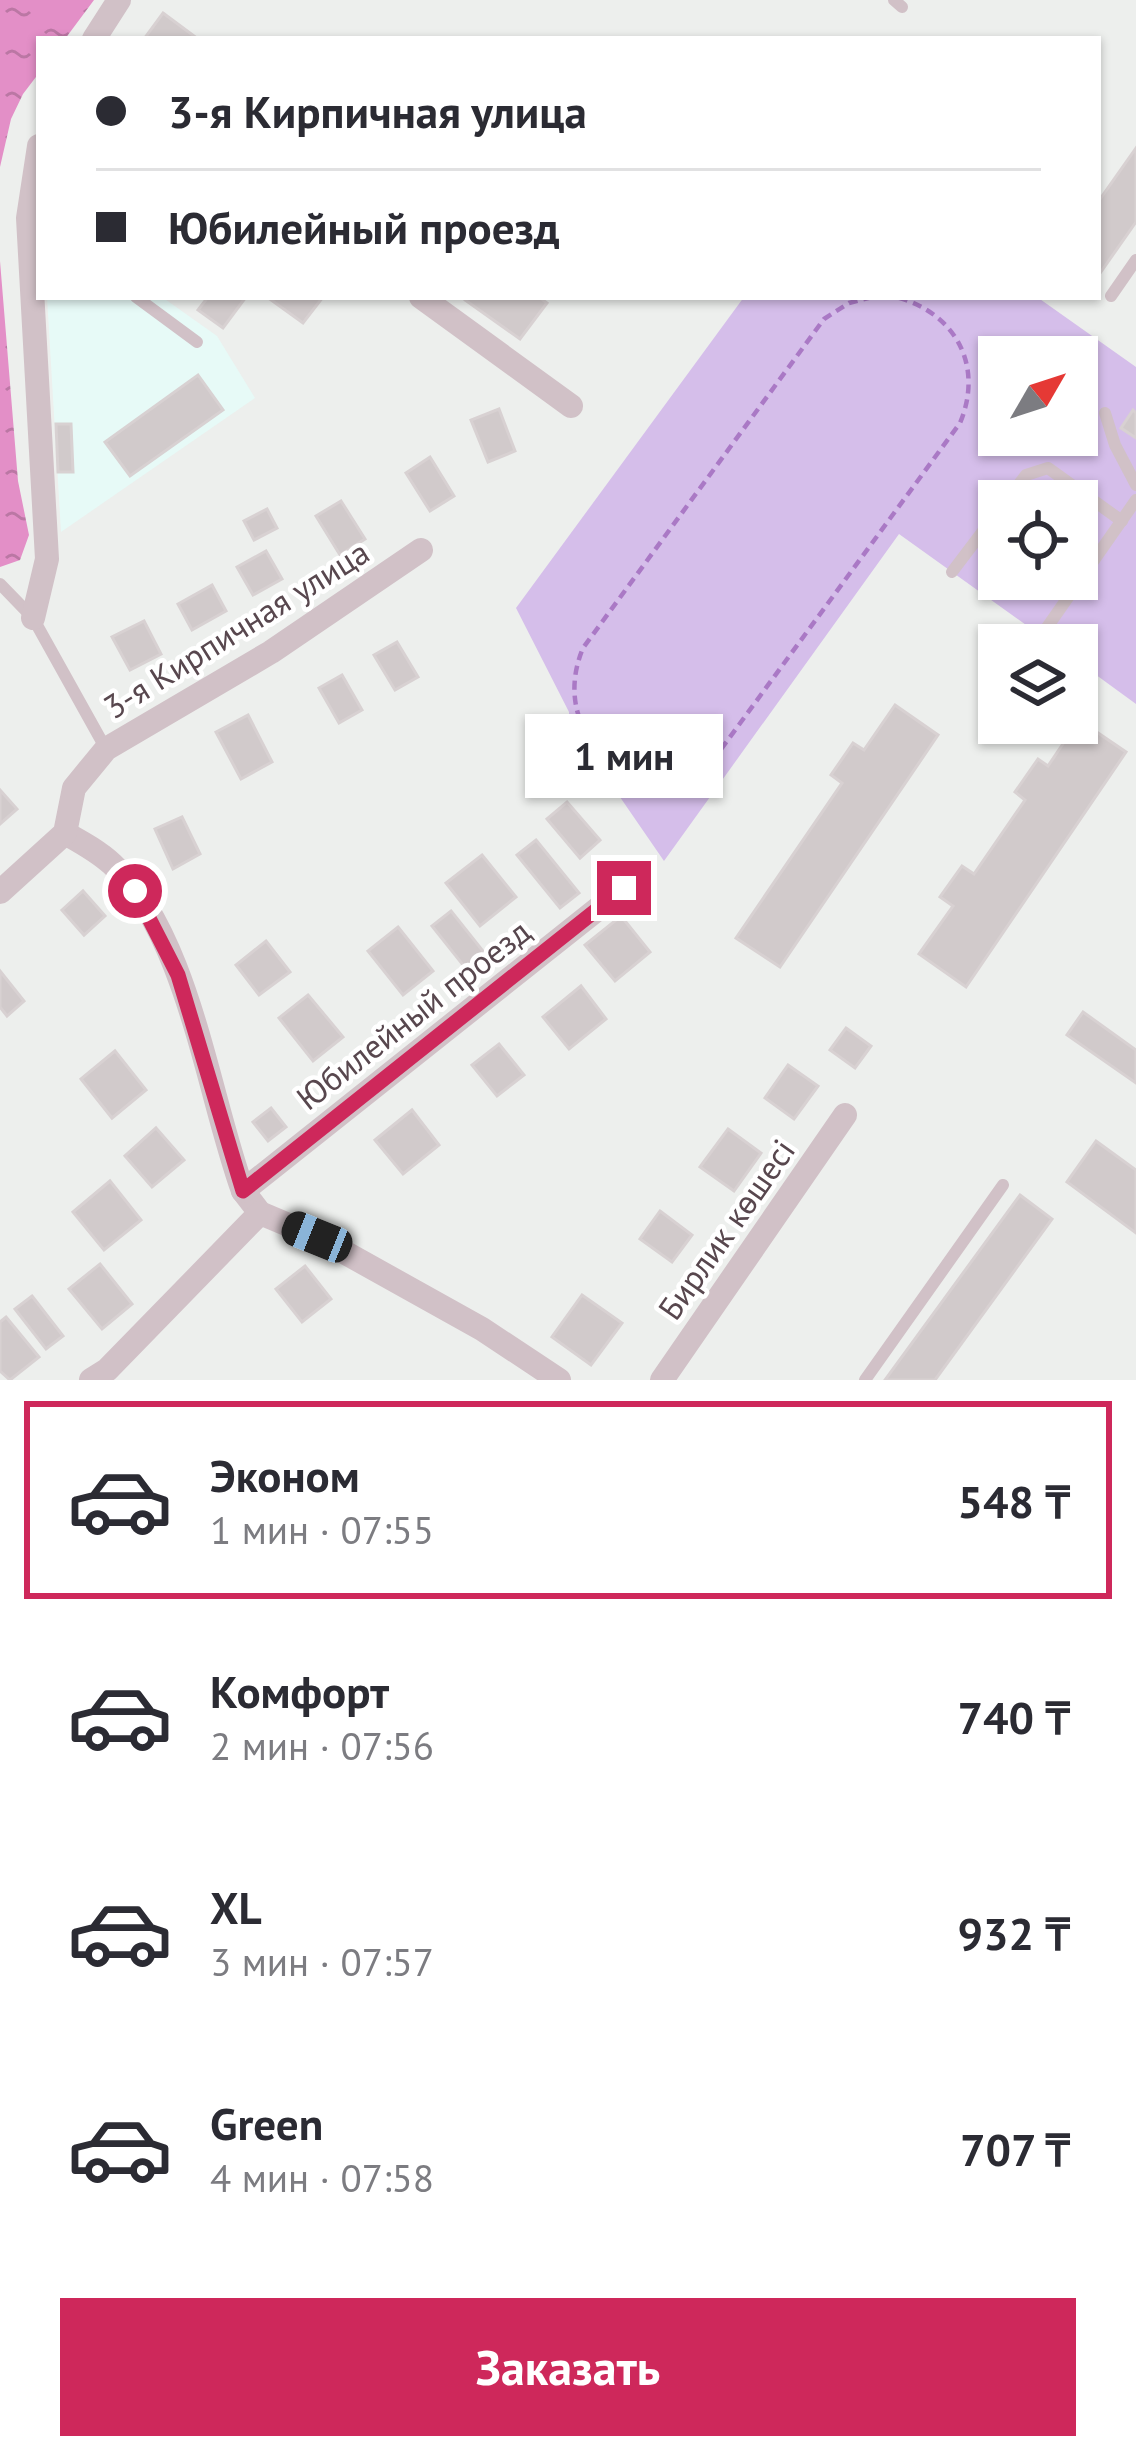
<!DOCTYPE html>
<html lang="ru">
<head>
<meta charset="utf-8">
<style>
  :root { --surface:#fff; --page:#f7f7f7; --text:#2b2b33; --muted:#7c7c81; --line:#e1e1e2; --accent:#ce285b }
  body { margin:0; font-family:"PT Sans",sans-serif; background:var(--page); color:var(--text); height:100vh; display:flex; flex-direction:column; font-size:45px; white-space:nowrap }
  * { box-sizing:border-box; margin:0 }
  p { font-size:39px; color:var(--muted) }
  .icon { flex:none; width:66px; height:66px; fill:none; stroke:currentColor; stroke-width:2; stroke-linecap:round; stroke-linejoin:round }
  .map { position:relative; height:1380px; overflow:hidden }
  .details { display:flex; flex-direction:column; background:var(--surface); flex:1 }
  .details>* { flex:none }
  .banner { position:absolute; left:36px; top:36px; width:1065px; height:264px; border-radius:0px; box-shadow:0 3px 9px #0004; display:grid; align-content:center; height:264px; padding:0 60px; background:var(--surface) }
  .needle { width:78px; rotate:51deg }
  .buttons { position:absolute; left:978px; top:336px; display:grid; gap:24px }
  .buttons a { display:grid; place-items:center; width:120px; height:120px; border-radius:0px; background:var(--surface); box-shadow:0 3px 9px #0004; font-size:60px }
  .end { position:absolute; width:54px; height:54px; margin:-27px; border:15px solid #ce285b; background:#fff; box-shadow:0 0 0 6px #fff }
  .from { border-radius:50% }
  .bubble { position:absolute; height:84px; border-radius:0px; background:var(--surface); box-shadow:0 3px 9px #0004; font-size:39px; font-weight:700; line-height:84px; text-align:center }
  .car { position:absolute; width:36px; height:72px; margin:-36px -18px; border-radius:15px; box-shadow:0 0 9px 3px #0007; background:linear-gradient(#222 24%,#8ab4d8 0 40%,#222 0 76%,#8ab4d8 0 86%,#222 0) }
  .banner b { display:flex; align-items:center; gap:42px; height:114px; font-size:45px }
  .banner b+b { border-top:3px solid var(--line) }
  .banner i { width:30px; height:30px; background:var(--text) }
  ul { padding:21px 0 0; list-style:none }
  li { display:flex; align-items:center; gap:36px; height:198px; margin:0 24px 18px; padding:0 36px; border:6px solid transparent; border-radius:0px }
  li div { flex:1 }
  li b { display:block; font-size:45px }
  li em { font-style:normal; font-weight:700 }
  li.selected { border-color:var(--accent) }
  li>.icon { width:108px; height:108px; stroke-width:1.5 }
  .button { display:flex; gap:24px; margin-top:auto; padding:24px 60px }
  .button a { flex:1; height:138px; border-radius:0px; background:var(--accent); color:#fff; font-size:48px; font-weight:700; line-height:138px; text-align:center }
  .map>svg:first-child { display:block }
  .commercial { fill:#e7faf7 }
  .green { fill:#d5beea; fill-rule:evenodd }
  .water { fill:url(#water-ripples) }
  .building { fill:#d1cacb; stroke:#d8d1d2; stroke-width:3 }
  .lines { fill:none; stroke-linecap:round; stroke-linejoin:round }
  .path { stroke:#aa79c5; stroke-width:4.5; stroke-dasharray:9 6; stroke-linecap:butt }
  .lane { stroke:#d1c1c7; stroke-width:12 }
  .street { stroke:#d1c1c7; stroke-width:24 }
  .route { stroke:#ce285b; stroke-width:15 }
  .labels { text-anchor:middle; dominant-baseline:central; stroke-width:9; stroke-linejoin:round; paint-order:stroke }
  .street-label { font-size:33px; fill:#58474e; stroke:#fff }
</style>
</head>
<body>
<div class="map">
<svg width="1136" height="1380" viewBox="0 0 1136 1380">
  <defs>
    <pattern id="water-ripples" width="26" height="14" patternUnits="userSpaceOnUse" patternTransform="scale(3)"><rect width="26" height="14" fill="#e38fc7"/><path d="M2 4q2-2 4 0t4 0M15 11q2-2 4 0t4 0" fill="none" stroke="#bb77a4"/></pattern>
  </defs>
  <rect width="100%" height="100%" fill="#edefed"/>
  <!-- commercial -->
  <polygon class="commercial" points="47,297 162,297 217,336 255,398 61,532"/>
  <!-- green -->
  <path class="green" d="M744,297h293l99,70v337l-59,-43v-16h-23l-155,-111 -235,327 -95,-138v-11l-53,-104zM999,357h78v78h-78zM999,501h78v78h-78z"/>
  <!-- water -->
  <g class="water">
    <polygon points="0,0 94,0 65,39 39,39 39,73 23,94 11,119 0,167"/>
    <polygon points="0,261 18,481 29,535 20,560 0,567"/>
  </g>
  <!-- building -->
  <g class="building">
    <polygon points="163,13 198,39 144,39"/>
    <polygon points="1136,148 1136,222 1098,276 1098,202"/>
    <polygon points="208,297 246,297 223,328 198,310"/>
    <polygon points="267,297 323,297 303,323"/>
    <polygon points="466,297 539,297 547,303 520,339 465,300"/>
    <polygon points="198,375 223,410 130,476 105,442"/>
    <polygon points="499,409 515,451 488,462 471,420"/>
    <polygon points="1133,410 1136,413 1136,438 1121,428"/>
    <polygon points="56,424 71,424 73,472 58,472"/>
    <polygon points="430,457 454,496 430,511 406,473"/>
    <polygon points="341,501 365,539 340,555 316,516"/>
    <polygon points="267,509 277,528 254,540 244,521"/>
    <polygon points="266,551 282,579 253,595 237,567"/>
    <polygon points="212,585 226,611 192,630 178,604"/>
    <polygon points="144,621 161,654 130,670 112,637"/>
    <polygon points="397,642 418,677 395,690 374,655"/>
    <polygon points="342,675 362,710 339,723 319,688"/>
    <polygon points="895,705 938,735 780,967 736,938 842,783 831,775 853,743 864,750"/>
    <polygon points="248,715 272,762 241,779 216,732"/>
    <polygon points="1079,720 1126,752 966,987 919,954 953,906 940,897 962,866 974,874 1025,800 1015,792 1038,759 1048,766"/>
    <polygon points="0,790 17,809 0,824"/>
    <polygon points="567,802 600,840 580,858 547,819"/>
    <polygon points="182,817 200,854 173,869 155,829"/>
    <polygon points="536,840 579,893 560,908 517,855"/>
    <polygon points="482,855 516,897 480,926 446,883"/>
    <polygon points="83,891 105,916 84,935 62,910"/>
    <polygon points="451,911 494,965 475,980 432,926"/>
    <polygon points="621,916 650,952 615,981 585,945"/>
    <polygon points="398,927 433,971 403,995 368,951"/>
    <polygon points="266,941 290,972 259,995 236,965"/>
    <polygon points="0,971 24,1001 7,1016 0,1007"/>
    <polygon points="581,986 606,1019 569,1049 543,1017"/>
    <polygon points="308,995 343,1037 313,1061 279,1018"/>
    <polygon points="1083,1012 1136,1050 1136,1083 1067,1035"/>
    <polygon points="846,1028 871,1046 855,1068 830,1050"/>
    <polygon points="499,1044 524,1075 497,1096 472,1065"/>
    <polygon points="115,1051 146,1090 112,1118 81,1079"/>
    <polygon points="788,1065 818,1086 794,1119 765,1098"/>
    <polygon points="271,1108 286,1127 268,1141 253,1122"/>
    <polygon points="412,1110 439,1145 403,1174 375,1140"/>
    <polygon points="156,1128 184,1160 152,1187 125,1156"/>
    <polygon points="728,1129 761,1153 734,1191 700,1167"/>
    <polygon points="1096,1141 1136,1170 1136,1233 1067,1182"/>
    <polygon points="110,1181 141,1220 104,1250 73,1212"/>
    <polygon points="1020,1195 1052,1219 935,1380 885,1380"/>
    <polygon points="660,1211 692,1235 672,1262 640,1239"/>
    <polygon points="100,1264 132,1304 102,1329 69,1289"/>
    <polygon points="305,1266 331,1299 302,1322 276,1289"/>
    <polygon points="582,1295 622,1323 591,1365 552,1337"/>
    <polygon points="32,1296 63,1336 46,1349 15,1309"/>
    <polygon points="6,1317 39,1357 10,1380 0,1371 0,1322"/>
  </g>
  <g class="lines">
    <!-- path -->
    <path class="path" d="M872,297l-23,6 -25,16 -241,329c-38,91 58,164 136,104l241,-329c24,-57 -4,-110 -64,-126"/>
    <!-- lane -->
    <g class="lane">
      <polyline points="894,0 902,7"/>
      <polyline points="1111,296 1136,260"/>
      <polyline points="136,297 197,342"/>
      <polyline points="1105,413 1115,445 1136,485"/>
      <polyline points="1006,501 1026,475 1048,468 1122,521"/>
      <polyline points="952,572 999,510"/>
      <polyline points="0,584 33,618 106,749"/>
      <polyline points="1041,636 1136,500"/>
      <polyline points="865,1380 1003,1185"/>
    </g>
    <!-- street -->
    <g class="street">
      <polyline points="94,39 119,0"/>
      <polyline points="421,297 571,406"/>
      <polyline points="33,618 47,559 28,218 39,146"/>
      <path d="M65,833c16,9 33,18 47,31 76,70 96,231 131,327l17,22 57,24 165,92 77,51"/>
      <polyline points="0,892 65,833 74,788 106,749 271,652 421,550"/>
      <polyline points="243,1191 624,888"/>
      <polyline points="91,1380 107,1370 260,1213"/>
      <polyline points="662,1380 845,1115"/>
    </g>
  </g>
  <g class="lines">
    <!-- route -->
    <polyline class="route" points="135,891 178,975 243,1191 624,888"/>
  </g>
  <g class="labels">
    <!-- street labels -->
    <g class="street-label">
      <text transform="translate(236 629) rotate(-32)">3-я Кирпичная улица</text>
      <text transform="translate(413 1014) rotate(-38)">Юбилейный проезд</text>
      <text transform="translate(726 1229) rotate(-55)">Бирлик көшесі</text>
    </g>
  </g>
</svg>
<div class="buttons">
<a><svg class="needle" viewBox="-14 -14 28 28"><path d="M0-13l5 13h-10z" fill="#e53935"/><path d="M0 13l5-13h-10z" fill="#7c7c81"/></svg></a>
<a><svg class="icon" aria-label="locate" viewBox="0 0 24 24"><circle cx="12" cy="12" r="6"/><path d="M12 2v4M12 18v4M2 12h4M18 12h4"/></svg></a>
<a><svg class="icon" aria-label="layers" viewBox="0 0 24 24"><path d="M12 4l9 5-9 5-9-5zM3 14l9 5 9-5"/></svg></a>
</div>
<i class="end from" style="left:135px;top:891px"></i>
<i class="end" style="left:624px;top:888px"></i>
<div class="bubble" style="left:525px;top:714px;width:198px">1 мин</div>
<i class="car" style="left:317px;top:1237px;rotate:292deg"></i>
<div class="banner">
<b><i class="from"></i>3-я Кирпичная улица</b>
<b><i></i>Юбилейный проезд</b>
</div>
</div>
<section class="details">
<ul>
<li class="selected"><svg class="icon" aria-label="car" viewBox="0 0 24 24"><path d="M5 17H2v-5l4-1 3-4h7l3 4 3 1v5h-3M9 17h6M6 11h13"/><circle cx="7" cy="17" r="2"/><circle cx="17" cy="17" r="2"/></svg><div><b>Эконом</b><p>1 мин · 07:55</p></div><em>548 ₸</em></li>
<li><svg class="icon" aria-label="car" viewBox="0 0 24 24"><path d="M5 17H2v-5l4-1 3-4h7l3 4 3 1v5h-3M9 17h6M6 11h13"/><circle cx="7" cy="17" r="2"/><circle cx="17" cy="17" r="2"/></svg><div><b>Комфорт</b><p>2 мин · 07:56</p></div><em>740 ₸</em></li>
<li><svg class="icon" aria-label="car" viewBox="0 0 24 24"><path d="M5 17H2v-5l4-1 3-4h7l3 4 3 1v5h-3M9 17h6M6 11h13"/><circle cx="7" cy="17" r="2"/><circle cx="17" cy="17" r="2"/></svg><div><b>XL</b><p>3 мин · 07:57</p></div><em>932 ₸</em></li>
<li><svg class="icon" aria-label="car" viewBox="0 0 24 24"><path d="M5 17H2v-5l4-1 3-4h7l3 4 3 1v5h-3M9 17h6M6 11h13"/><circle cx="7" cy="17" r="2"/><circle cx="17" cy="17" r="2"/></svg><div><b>Green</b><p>4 мин · 07:58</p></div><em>707 ₸</em></li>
</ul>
<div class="button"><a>Заказать</a></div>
</section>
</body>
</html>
